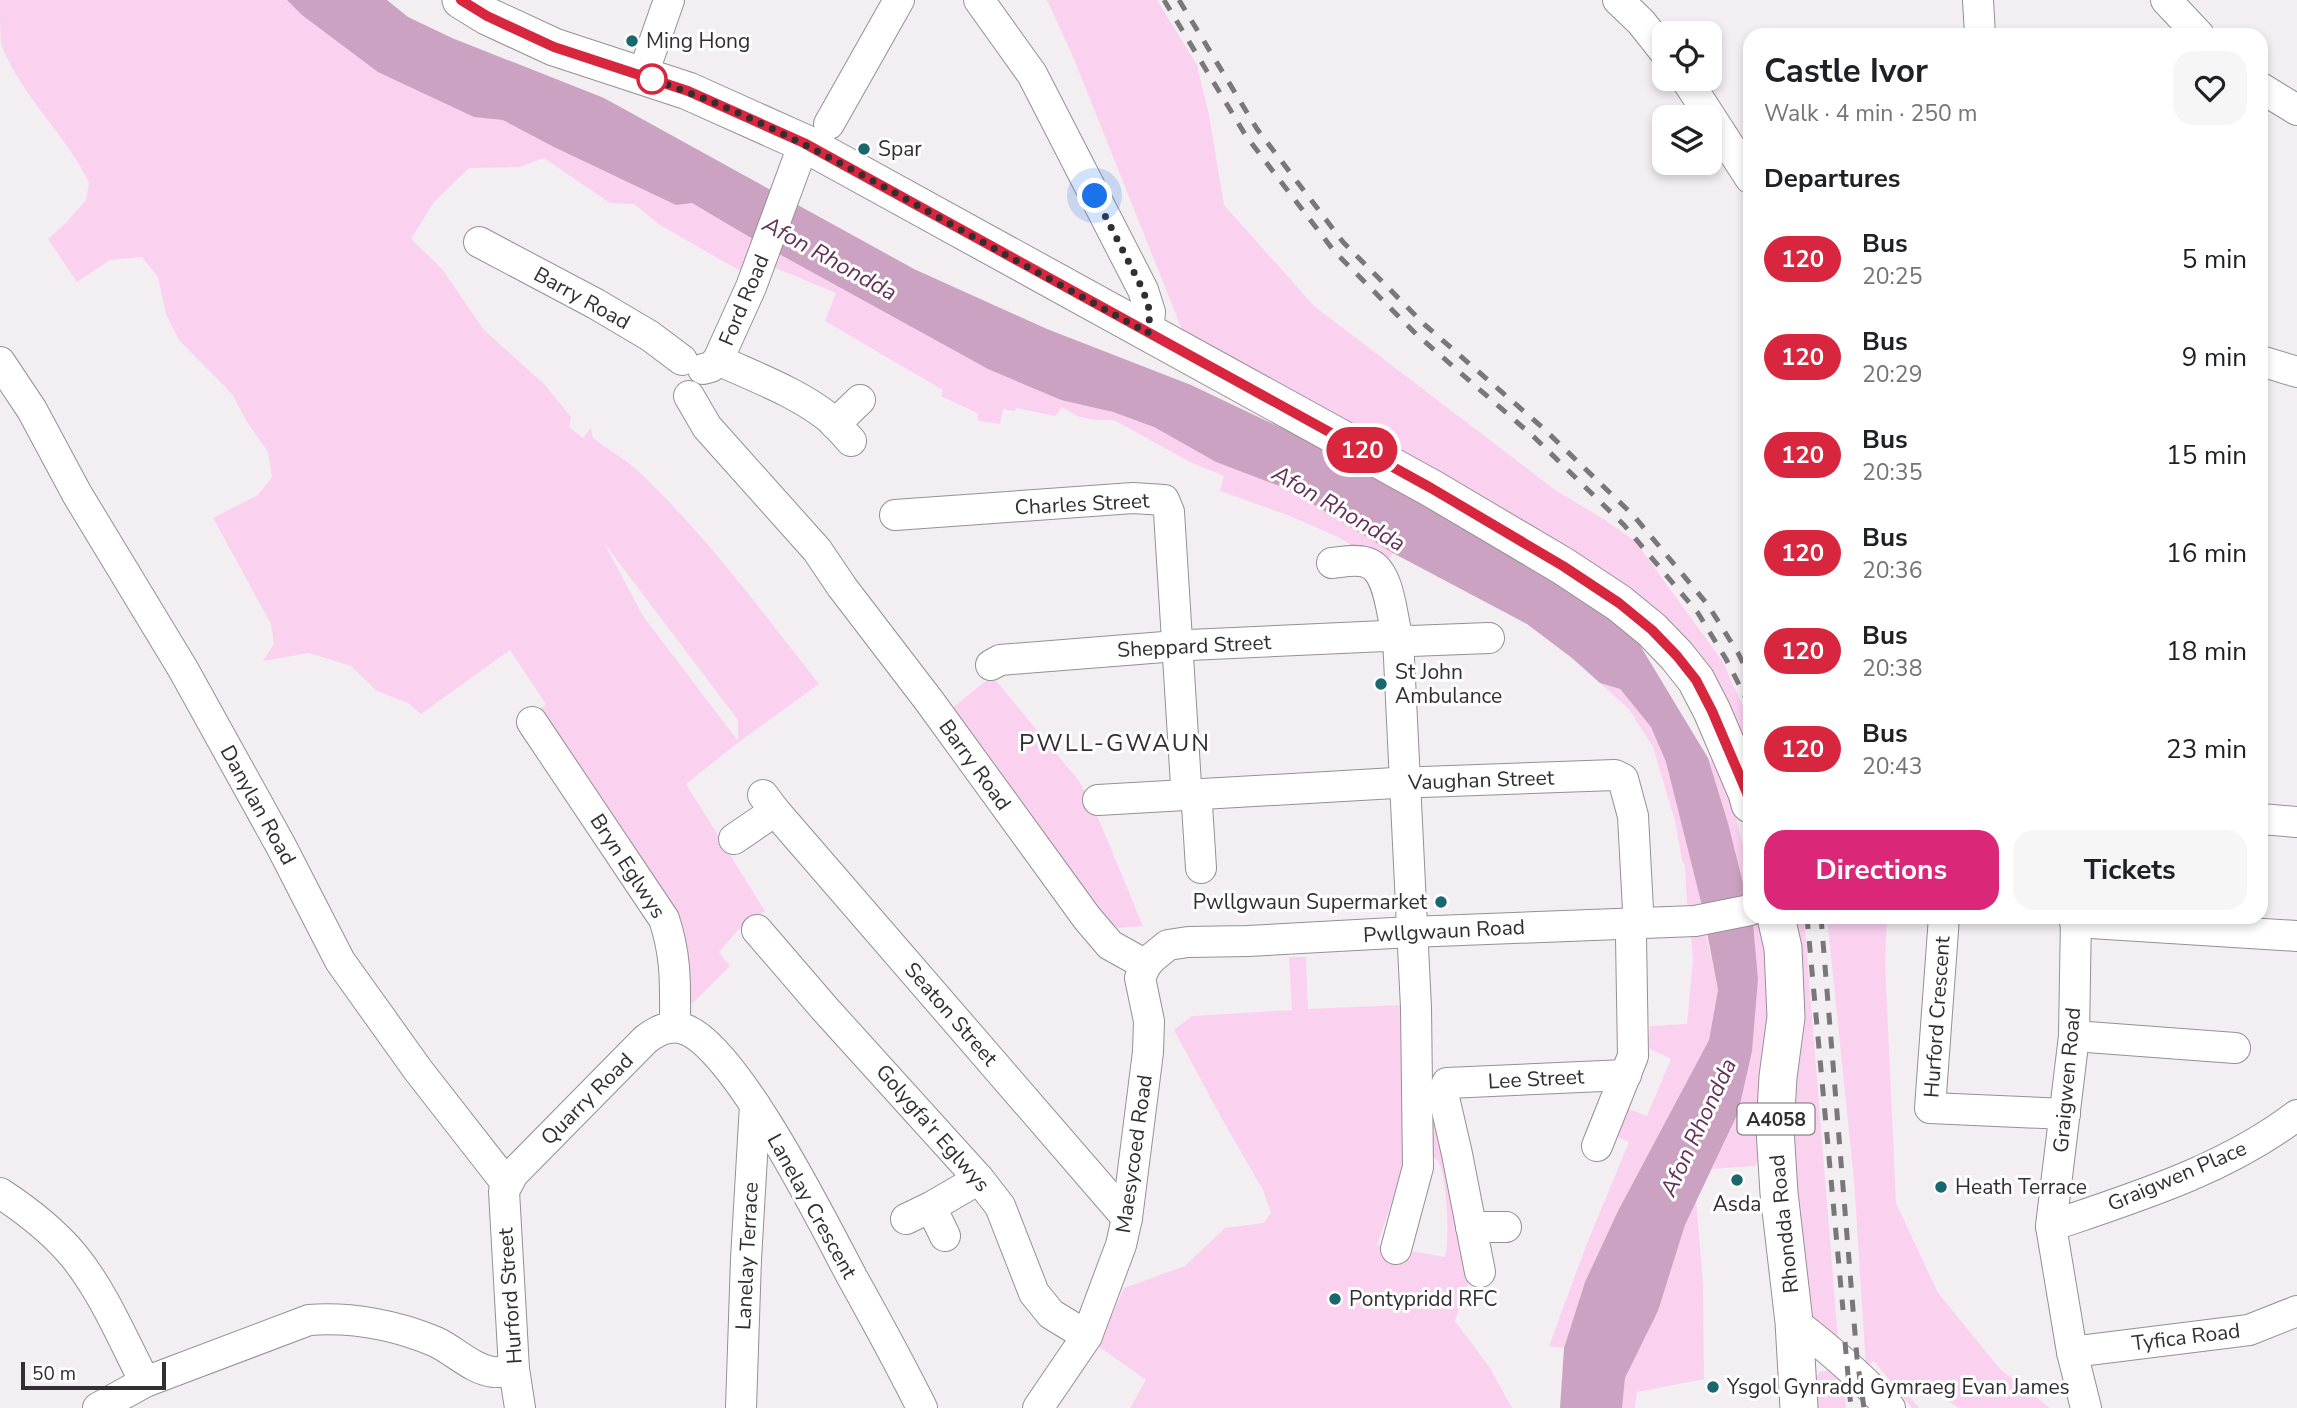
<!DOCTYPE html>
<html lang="en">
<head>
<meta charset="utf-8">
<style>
	body { margin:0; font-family:"Nunito Sans",sans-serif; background:#f6f6f6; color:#202124; height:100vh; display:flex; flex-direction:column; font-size:26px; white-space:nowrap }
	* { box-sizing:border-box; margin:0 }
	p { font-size:23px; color:#757577 }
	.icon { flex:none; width:38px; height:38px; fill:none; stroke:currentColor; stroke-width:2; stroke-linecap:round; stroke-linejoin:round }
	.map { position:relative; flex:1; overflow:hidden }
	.panel { position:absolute; left:1743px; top:28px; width:525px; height:896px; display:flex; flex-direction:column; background:#fff; border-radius:21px; box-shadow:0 4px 10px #0003 }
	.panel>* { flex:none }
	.badge { padding:0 14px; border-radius:23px; font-size:24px; line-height:46px }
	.buttons { position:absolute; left:1652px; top:21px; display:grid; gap:14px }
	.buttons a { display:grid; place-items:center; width:70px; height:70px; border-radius:14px; background:#fff; box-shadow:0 4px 10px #0003; font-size:35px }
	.scale { position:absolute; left:21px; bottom:18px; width:145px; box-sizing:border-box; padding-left:7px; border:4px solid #312f31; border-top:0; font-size:19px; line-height:24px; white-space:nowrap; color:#312f31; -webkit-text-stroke:5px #fff; paint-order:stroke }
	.you { position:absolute; width:35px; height:35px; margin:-18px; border:5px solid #fff; border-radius:50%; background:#1a73e8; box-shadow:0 0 0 10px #1a73e833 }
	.map>.badge { position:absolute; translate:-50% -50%; box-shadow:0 0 0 4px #fff }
	h2 { padding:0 21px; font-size:26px; line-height:63px }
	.round { display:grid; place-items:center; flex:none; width:74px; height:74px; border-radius:21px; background:#f6f6f6 }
	.headline { display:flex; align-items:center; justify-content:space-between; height:119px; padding:0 21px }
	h1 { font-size:33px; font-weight:700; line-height:52px }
	.button { display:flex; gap:14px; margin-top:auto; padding:14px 21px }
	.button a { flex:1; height:80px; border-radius:21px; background:#db2777; color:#fff; font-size:28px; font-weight:700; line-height:80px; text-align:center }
	.button a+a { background:#f6f6f6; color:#202124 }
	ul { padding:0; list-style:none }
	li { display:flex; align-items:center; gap:21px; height:98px; padding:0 21px }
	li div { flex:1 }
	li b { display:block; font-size:26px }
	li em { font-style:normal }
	li .badge { min-width:77px; font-weight:700; text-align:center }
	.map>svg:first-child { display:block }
	.green { fill:#fad2f0; fill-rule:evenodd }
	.water { fill:#cba2c1 }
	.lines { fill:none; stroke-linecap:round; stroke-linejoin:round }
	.minor-casing { stroke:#959094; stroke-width:32 }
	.major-casing { stroke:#959094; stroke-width:39 }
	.minor { stroke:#fff; stroke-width:30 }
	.major { stroke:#fff; stroke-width:37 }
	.rail { stroke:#7a777a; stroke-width:5; stroke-dasharray:12 12; stroke-linecap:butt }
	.line-casing { stroke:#fff; stroke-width:16 }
	.line { stroke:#d7263d; stroke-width:10 }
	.walk { stroke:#312f31; stroke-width:7; stroke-dasharray:0 12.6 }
	.poi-dot { fill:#1a676e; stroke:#fff; stroke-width:2.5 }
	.stop-dot { fill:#fff; stroke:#d7263d; stroke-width:3.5 }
	.labels { text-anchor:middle; stroke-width:6; stroke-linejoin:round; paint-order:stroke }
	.shield { fill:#fff; stroke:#6f6d6f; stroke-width:2 }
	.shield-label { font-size:19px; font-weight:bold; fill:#312f31 }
	.poi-label { font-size:21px; fill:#312f31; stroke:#fff; text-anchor:start }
	.street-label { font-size:21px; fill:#312f31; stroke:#fff }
	.water-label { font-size:23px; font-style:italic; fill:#64315a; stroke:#fff }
	.quarter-label { font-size:24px; letter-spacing:2px; fill:#312f31; stroke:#fff }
</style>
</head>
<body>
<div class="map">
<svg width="2297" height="1408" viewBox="0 0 2297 1408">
	<rect width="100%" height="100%" fill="#f3eef2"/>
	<g class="green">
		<path d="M0,0H287L500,117L676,205L692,203L755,238L742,272L660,225L634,204L610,203L544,158L519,167L469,168L434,202L411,239L442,269L484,330L544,384L571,417L569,427L583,438L591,428L593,438C607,449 624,458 637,470C705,534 761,610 819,684L739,742L686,784L765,911L738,930L719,952L730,966L692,1004L681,960L539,711L546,704L510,650L421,714L408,703L377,691L351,666L309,653L263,661L274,644L271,624L213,518L258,495L272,477L268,452L247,422L232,394L179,340L166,314L158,277L142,257L110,260L77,282L48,239L65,224L86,200L89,183C66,134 20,95 1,44C0,32 0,13 0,0ZM604,543L738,720V741L643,616Z"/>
		<polygon points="1047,0 1157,0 1197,65 1209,115 1224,205 1314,306 1555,490 1605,520 1635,541 1723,662 1750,722 1750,758 1700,667 1185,337 1074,59"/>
		<polygon points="770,249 988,369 1061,400 1113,412 1154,427 1216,462 1290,489 1393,553 1385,565 1336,536 1290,516 1220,491 1224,476 1190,462 1114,420 1094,420 1077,416 1062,407 1055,416 1016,408 1015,411 1003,409 1000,424 979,421 977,413 941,396 943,390 825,321 836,293 776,268 763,270"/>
		<polygon points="992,676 1079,781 1096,813 1143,926 1119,928 1112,926 950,710"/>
		<polygon points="1600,683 1619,689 1651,727 1666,762 1702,906 1693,907 1687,904 1685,866 1682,860 1675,821 1653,747 1629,709"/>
		<polygon points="1708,758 1719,766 1732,803 1750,873 1750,895 1746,896 1728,823"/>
		<polygon points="1790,917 1804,917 1838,1340 1817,1327 1808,1305 1789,1098"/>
		<polygon points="1827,917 1887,917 1885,962 1896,1203 1938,1293 2001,1370 2050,1408 1959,1408 1920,1382 1906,1392 1919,1408 1912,1408 1874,1361 1866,1367 1854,1180"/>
		<polygon points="1753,923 1756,923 1761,926 1771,978 1761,1154 1755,1166 1712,1169 1738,1113 1758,979"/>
		<polygon points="1706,934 1718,990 1709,1040 1618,1211 1585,1282 1564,1348 1549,1346 1586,1246 1629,1142 1613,1135 1624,1107 1647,1116 1671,1059 1648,1048 1650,1026 1687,1024 1693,960 1691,936"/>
		<path d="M1289,957H1306L1308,1009L1402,1005L1404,1167L1377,1245L1445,1257C1450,1240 1447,1176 1438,1161C1435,1158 1432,1156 1429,1153L1433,1096L1470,1277L1455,1321L1490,1368L1512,1408H1130L1146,1380L1098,1346L1124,1288L1185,1266L1225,1228L1264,1223L1271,1213L1263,1190L1222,1119L1174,1030L1192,1016L1292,1010Z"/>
		<polygon points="1696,1200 1703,1284 1704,1379 1637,1392 1635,1408 1622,1408 1625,1378 1658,1311 1685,1225"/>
		<polygon points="1834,1369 1842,1372 1846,1408 1814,1408 1812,1383 1820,1372"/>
	</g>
	<polygon class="water" points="287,0 387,0 408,17 452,38 604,98 914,269 1047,329 1191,385 1326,449 1573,590 1632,632 1708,758 1728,823 1753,923 1758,979 1752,1051 1738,1113 1685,1225 1658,1311 1625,1378 1622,1408 1560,1408 1564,1348 1585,1282 1618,1211 1709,1040 1718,990 1702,906 1666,762 1651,727 1620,689 1600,683 1572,658 1527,624 1393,553 1290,490 1216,462 1154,427 1113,412 1061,400 988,369 770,249 692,203 676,205 554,147 503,120 474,117 378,72 302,15"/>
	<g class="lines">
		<defs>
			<g id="minor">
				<polyline points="979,0 1032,74 1143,290 1150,312 1148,333"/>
				<polyline points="1618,0 1641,22 1664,51"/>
				<polyline points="1978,0 1980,35"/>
				<polyline points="2166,0 2199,35"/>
				<polyline points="649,57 669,0"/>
				<polyline points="1686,79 1750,178"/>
				<polyline points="2261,88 2297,110"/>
				<polyline points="829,124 899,0"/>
				<polyline points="479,242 596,304 650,336 682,360"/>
				<path d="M718,360C755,377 796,392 828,417C836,424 844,433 851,441"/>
				<polyline points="2261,361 2297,372"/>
				<polyline points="0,362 32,410 77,494 183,669 281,846 340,961 418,1070 507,1184"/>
				<polyline points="703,369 711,367 718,360 751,287 804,143"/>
				<polyline points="689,396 707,427 817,550 842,587 930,702 1087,918 1110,945 1146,965"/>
				<polyline points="835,424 860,400"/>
				<polyline points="895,515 1133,498 1164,500 1169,512 1186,785 1197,805 1201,868"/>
				<path d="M1332,563C1342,562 1355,559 1365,562C1391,568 1391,618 1398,638L1416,1008L1418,1167L1396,1249"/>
				<polyline points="991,665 1000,660 1189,645 1385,636 1411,641 1489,638"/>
				<path d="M532,722L664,919C677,958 675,986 675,1027"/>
				<polyline points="763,795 775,811 1127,1218"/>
				<polyline points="1098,800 1395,783 1615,775 1623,779 1633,816 1638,910 1631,937 1633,1056 1597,1146"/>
				<polyline points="2261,819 2297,822"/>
				<polyline points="734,839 775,811"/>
				<polyline points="1944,917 1930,1108 2065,1114"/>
				<polyline points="2076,917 2074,1036 2051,1226 2072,1352 2086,1408"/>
				<polyline points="2075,922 2297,936"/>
				<polyline points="757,930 825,1009 979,1179 1000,1206 1034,1293 1051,1314 1087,1336"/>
				<polyline points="2074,1036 2235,1048"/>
				<path d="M0,1193C26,1210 54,1232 74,1256C104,1293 123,1340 145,1382"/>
				<polyline points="931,1207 945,1236"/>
				<polyline points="906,1219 931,1207 979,1179"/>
				<path d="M2051,1226C2136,1197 2225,1170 2297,1115"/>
				<polyline points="1471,1227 1506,1227"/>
				<polyline points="1480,1272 1457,1154 1443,1093 1447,1083 1626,1075"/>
				<path d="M1794,1322C1829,1349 1861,1376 1890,1408"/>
				<polyline points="2072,1352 2249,1330 2297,1311"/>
				<path d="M98,1408L145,1382L309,1320C351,1317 396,1325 436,1342C455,1351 472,1369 493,1372C499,1373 508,1370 514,1369"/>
				<path d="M520,1408L514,1369L504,1191L513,1174L645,1040C656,1031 669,1024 684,1029C735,1045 825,1226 852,1277C876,1320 900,1364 922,1408"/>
				<polyline points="741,1408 746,1259 755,1105"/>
				<polyline points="1038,1408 1087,1336 1121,1245 1127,1218 1148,1052 1149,1021 1140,978 1146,965 1152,958 1168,945 1188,942 1248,941 1411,932 1695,921 1750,910"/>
			</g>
			<g id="major">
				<polyline points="461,0 487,16 554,47 688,91 804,143 1431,488 1563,566 1619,603 1652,630 1677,656 1696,680 1712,711 1747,793 1750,804"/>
				<polyline points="1776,917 1783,948 1786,1017 1778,1077 1775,1129 1779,1193 1794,1322 1799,1408"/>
			</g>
		</defs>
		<use href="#minor" class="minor-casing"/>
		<use href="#major" class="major-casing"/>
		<use href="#minor" class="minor"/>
		<use href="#major" class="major"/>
		<g class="rail">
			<polyline points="1164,0 1246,136 1334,251 1416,334 1534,437 1624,525 1698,613 1726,659 1750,706"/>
			<polyline points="1179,0 1257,129 1343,242 1425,325 1543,428 1634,516 1708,605 1738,653 1750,677"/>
			<polyline points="1807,917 1843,1310"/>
			<polyline points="1821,917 1857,1358 1864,1408"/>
			<polyline points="1845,1342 1851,1408"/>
		</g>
	</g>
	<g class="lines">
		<defs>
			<polyline id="line" points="461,0 487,16 554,47 688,91 804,143 1431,488 1563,566 1619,603 1652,630 1677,656 1696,680 1712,711 1747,793 1750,804"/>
		</defs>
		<use href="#line" class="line-casing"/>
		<use href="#line" class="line"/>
		<path class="walk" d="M652,79L642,76C744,109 836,160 929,212C1002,253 1075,293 1148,333L1150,312L1143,290L1095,196"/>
	</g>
	<g class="poi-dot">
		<circle cx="632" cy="41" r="7"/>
		<circle cx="864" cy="149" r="7"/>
		<circle cx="1381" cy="684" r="7"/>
		<circle cx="1441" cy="902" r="7"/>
		<circle cx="1737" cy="1180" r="7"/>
		<circle cx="1941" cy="1187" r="7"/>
		<circle cx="1335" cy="1299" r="7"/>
		<circle cx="1713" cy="1387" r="7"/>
	</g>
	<circle class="stop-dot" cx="652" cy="79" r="14"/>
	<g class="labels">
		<rect class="shield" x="1737.5" y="1103.5" width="77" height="31" rx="5"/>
		<g class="shield-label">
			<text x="1776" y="1126">A4058</text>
		</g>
		<g class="poi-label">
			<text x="646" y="48">Ming Hong</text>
			<text x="878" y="156">Spar</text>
			<text x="1395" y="679">St John<tspan x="1395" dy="24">Ambulance</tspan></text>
			<text x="1427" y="909" text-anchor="end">Pwllgwaun Supermarket</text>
			<text x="1955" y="1194">Heath Terrace</text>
			<text x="1737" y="1211" text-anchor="middle">Asda</text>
			<text x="1349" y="1306">Pontypridd RFC</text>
			<text x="1727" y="1394">Ysgol Gynradd Gymraeg Evan James</text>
		</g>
		<g class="street-label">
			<text transform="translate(582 298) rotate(29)" y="7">Barry Road</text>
			<text transform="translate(744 300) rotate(-67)" y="7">Ford Road</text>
			<text transform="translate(1082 504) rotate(-3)" y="7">Charles Street</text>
			<text transform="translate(1194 646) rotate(-3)" y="7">Sheppard Street</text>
			<text transform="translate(975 765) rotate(54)" y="7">Barry Road</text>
			<text transform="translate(1481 780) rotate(-2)" y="7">Vaughan Street</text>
			<text transform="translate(258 805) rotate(61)" y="7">Danylan Road</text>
			<text transform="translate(628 866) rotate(57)" y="7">Bryn Eglwys</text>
			<text transform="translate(1444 931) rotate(-3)" y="7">Pwllgwaun Road</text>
			<text transform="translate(951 1014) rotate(49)" y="7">Seaton Street</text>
			<text transform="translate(1937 1017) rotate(-86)" y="7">Hurford Crescent</text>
			<text transform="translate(1536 1079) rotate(-3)" y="7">Lee Street</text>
			<text transform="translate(2067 1080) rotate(-85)" y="7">Graigwen Road</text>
			<text transform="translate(587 1099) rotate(-45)" y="7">Quarry Road</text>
			<text transform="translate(933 1128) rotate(49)" y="7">Golygfa'r Eglwys</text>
			<text transform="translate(1134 1154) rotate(-82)" y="7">Maesycoed Road</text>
			<text transform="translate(2177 1176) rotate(-23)" y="7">Graigwen Place</text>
			<text transform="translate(812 1206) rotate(61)" y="7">Lanelay Crescent</text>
			<text transform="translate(1784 1224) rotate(-96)" y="7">Rhondda Road</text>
			<text transform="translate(747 1256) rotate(-87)" y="7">Lanelay Terrace</text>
			<text transform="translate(510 1296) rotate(-94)" y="7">Hurford Street</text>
			<text transform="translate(2186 1337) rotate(-7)" y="7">Tyfica Road</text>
		</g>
		<g class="water-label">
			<text transform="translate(830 258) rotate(29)" y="8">Afon Rhondda</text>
			<text transform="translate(1339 508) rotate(30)" y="8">Afon Rhondda</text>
			<text transform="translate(1698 1127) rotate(-65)" y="8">Afon Rhondda</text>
		</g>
		<g class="quarter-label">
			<text x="1115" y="751">PWLL-GWAUN</text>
		</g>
	</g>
</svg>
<div class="buttons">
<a><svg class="icon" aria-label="locate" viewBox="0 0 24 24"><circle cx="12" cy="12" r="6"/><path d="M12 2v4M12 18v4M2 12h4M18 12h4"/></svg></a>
<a><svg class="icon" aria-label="layers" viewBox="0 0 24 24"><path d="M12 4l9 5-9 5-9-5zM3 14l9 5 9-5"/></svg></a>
</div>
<div class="scale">50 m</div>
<div class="you" style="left:1095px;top:196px"></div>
<b class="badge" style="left:1362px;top:450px;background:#d7263d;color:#fff">120</b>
<section class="panel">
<div class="headline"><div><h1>Castle Ivor</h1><p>Walk · 4 min · 250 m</p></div><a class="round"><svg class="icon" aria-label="heart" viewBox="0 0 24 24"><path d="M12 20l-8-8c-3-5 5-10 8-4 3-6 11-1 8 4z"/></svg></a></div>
<h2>Departures</h2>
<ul>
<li><span class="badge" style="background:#d7263d;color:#fff">120</span><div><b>Bus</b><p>20:25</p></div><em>5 min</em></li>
<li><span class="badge" style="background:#d7263d;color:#fff">120</span><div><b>Bus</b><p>20:29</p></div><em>9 min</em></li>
<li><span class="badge" style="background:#d7263d;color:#fff">120</span><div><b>Bus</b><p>20:35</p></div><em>15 min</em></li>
<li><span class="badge" style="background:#d7263d;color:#fff">120</span><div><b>Bus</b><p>20:36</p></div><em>16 min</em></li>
<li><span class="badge" style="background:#d7263d;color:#fff">120</span><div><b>Bus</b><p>20:38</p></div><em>18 min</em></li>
<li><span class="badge" style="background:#d7263d;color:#fff">120</span><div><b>Bus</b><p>20:43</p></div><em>23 min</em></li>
</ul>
<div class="button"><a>Directions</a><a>Tickets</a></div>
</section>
</div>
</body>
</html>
